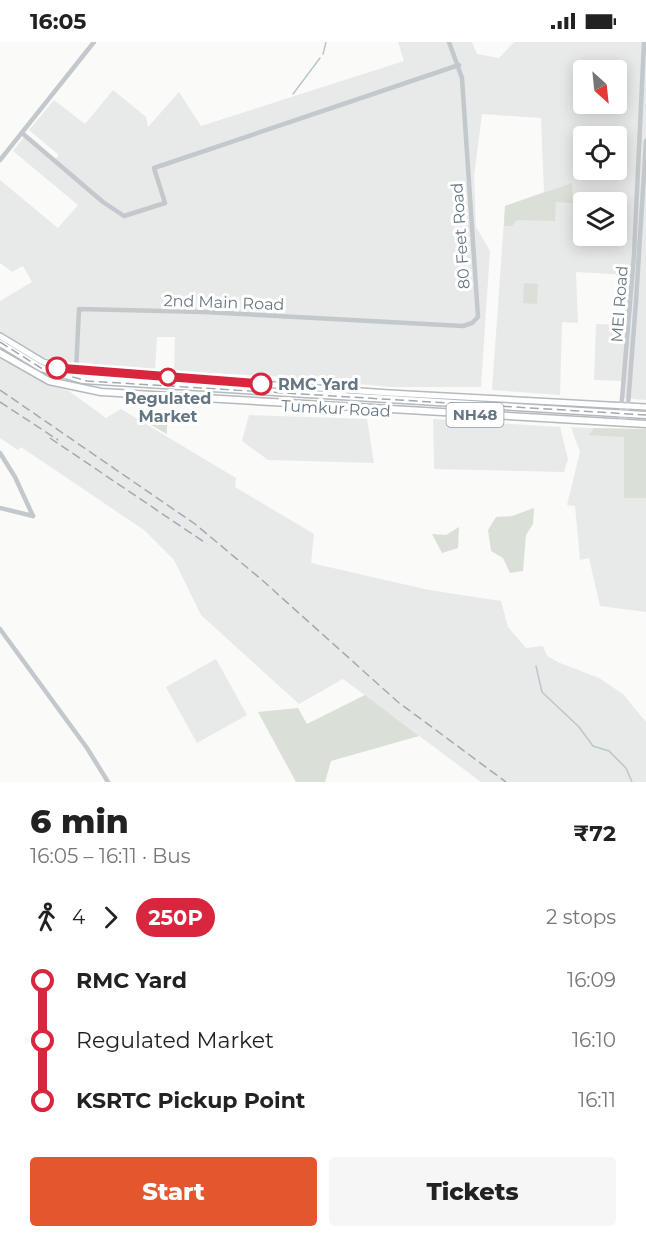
<!DOCTYPE html>
<html lang="en">
<head>
<meta charset="utf-8">
<style>
	body { margin:0; font-family:Montserrat,sans-serif; background:#f6f6f6; color:#222; height:100vh; display:flex; flex-direction:column; font-size:22px; white-space:nowrap }
	* { box-sizing:border-box; margin:0 }
	p { font-size:20px; color:#767676 }
	.icon { flex:none; width:33px; height:33px; fill:none; stroke:currentColor; stroke-width:2; stroke-linecap:round; stroke-linejoin:round }
	.map { position:relative; height:740px; overflow:hidden }
	.drawer { display:flex; flex-direction:column; background:#fff; flex:1 }
	.drawer>* { flex:none }
	.badge { padding:0 12px; border-radius:20px; font-size:21px; line-height:39px }
	.needle { width:39px; rotate:153deg }
	.fabs { position:absolute; left:573px; top:18px; display:grid; gap:12px }
	.fabs a { display:grid; place-items:center; width:54px; height:54px; border-radius:6px; background:#fff; box-shadow:0 3px 15px #0003; font-size:30px }
	.map>.badge { position:absolute; translate:-50% -50%; box-shadow:0 0 0 3px #fff }
	.legs { display:flex; align-items:center; gap:9px; height:66px; padding:0 30px; font-size:20px }
	.legs p { margin-inline-start:auto }
	.head { display:flex; align-items:center; justify-content:space-between; height:102px; padding:0 30px }
	h1 { font-size:33px; font-weight:800; line-height:45px }
	.button { display:flex; gap:12px; margin-top:auto; padding:12px 30px }
	.button a { flex:1; height:69px; border-radius:6px; background:#e4572e; color:#fff; font-size:24px; font-weight:800; line-height:69px; text-align:center }
	.button a+a { background:#f6f6f6; color:#222 }
	ul { padding:0 30px; list-style:none }
	li { display:flex; align-items:center; gap:21px; height:60px; font-size:22px }
	li i { display:grid; place-items:center; width:9px; height:100%; margin:0 8px; background:currentColor }
	li i::after { content:''; width:15px; height:15px; margin:-8px; border:4px solid; border-radius:50%; background:#fff }
	li p { margin-inline-start:auto }
	li:first-child i { background:linear-gradient(#0000 50%,currentColor 0) }
	li:last-child i { background:linear-gradient(currentColor 50%,#0000 0) }
	.status { display:flex; justify-content:space-between; align-items:center; height:42px; padding:0 30px; background:#fff; direction:ltr }
	.status svg { height:16px; fill:currentColor }
	.map>svg:first-child { display:block }
	.built { fill:#e8e9e9; fill-rule:evenodd }
	.green { fill:#dadfd7 }
	.lines { fill:none; stroke-linecap:round; stroke-linejoin:round }
	.stream { stroke:#bbc7cb; stroke-width:1.5 }
	.major-casing { stroke:#b5babe; stroke-width:8 }
	.highway-casing { stroke:#b4b9bd; stroke-width:9 }
	.minor { stroke:#c3c8cc; stroke-width:4.5 }
	.major { stroke:#fff; stroke-width:5 }
	.highway { stroke:#fff; stroke-width:6 }
	.rail { stroke:#a2aab0; stroke-width:1.5; stroke-dasharray:9 4.5; stroke-linecap:butt }
	.line-1-casing { stroke:#fff; stroke-width:14 }
	.line-1 { stroke:#d7263d; stroke-width:9 }
	.stop-1-dot { fill:#fff; stroke:#d7263d; stroke-width:3 }
	.labels { text-anchor:middle; stroke-width:6; stroke-linejoin:round; paint-order:stroke }
	.shield { fill:#fff; stroke:#939fa8; stroke-width:1.5 }
	.shield-label { font-size:15px; font-weight:bold; fill:#657683 }
	.street-label { font-size:16px; fill:#657683; stroke:#fff }
	.stop-label { font-size:16px; font-weight:bold; fill:#657683; stroke:#fff; text-anchor:start }
</style>
</head>
<body>
<div class="status"><b>16:05</b><svg viewBox="0 0 49 12"><path d="M0 12V9h3v3zM5 12V6h3v6zM10 12V3h3v9zM15 12V0h3v12zM26 1h20v11H26zM47 4h2v5h-2z"/></svg></div>
<div class="map">
<svg width="646" height="740" viewBox="0 0 646 740">
	<rect width="100%" height="100%" fill="#fafaf8"/>
	<g class="built">
		<path d="M398,0H472L477,12L499,16L514,0H646V358L621,356V339L594,338L596,282L624,283L628,233L576,230L578,281L562,280L560,353L492,348L505,164L544,150L541,76L482,72L474,134L476,185L490,209L481,345H390L286,335L174,329L175,295H157L155,328L72,323L41,315L0,289V259L32,240L23,224L12,230L0,221V138L58,186L78,163L13,109L24,95L54,119L59,113L29,88L54,58L85,82L113,48L146,75L148,85L179,50L201,84L404,19ZM584,28H616V62H584ZM584,94H616V128H584ZM584,160H616V194H584Z"/>
		<polygon points="0,314 45,342 69,349 106,376 121,367 236,436 235,445 314,492 311,521 429,548 501,559 508,585 526,606 543,604 547,614 560,621 599,636 623,652 646,680 646,740 481,740 343,637 299,662 201,573 174,518 144,488 21,405 18,408 0,396"/>
		<polygon points="249,373 367,377 374,421 268,418 242,399"/>
		<polygon points="433,377 560,385 568,417 564,430 434,427"/>
		<polygon points="571,385 625,388 624,456 646,456 646,570 600,564 589,516 580,518 575,464 567,463 580,410"/>
		<polygon points="216,617 247,673 197,701 166,645"/>
	</g>
	<g class="green">
		<polygon points="572,141 573,161 556,160 555,179 517,178 512,184 504,184 505,164"/>
		<polygon points="524,241 538,242 537,262 523,261"/>
		<polygon points="145,371 167,373 167,392 142,378"/>
		<polygon points="594,386 646,387 646,456 624,456 624,395 589,393"/>
		<polygon points="534,466 533,482 526,493 523,529 510,531 503,516 491,509 488,488 496,475 512,474"/>
		<polygon points="459,485 458,506 442,511 432,492 446,493"/>
		<polygon points="365,653 419,694 331,719 325,740 296,740 258,670 298,666 307,682"/>
	</g>
	<g class="lines">
		<g class="stream">
			<polyline points="323,12 326,0"/>
			<polyline points="293,52 320,16"/>
			<polyline points="536,624 542,650 579,685 593,704 609,709 626,726 632,740"/>
		</g>
		<defs>
			<polyline id="major" points="0,294 43,320 76,329 389,351 646,365"/>
			<g id="highway">
				<polyline points="0,301 41,326 83,338 646,373"/>
				<polyline points="0,311 49,339 101,350 646,382"/>
			</g>
		</defs>
		<use href="#major" class="major-casing"/>
		<use href="#highway" class="highway-casing"/>
		<g class="minor">
			<polyline points="22,91 103,160 124,174 165,161 154,126 459,23"/>
			<polyline points="0,118 94,0"/>
			<polyline points="76,329 79,267 204,270 463,284 472,281 478,275 462,36 449,0"/>
			<polyline points="620,381 634,213 644,0"/>
			<polyline points="623,381 628,363 636,259 646,99"/>
			<polyline points="0,411 15,435 33,474"/>
			<polyline points="0,466 33,474"/>
			<polyline points="0,587 87,706 108,740"/>
		</g>
		<use href="#major" class="major"/>
		<use href="#highway" class="highway"/>
		<g class="rail">
			<polyline points="0,300 41,326 87,339 646,373"/>
			<polyline points="0,348 195,482 262,538 398,660 506,740"/>
			<polyline points="0,360 58,398"/>
			<polyline points="50,396 207,502"/>
		</g>
	</g>
	<g class="lines">
		<defs>
			<polyline id="line-1" points="57,326 261,342"/>
		</defs>
		<use href="#line-1" class="line-1-casing"/>
		<use href="#line-1" class="line-1"/>
	</g>
	<g class="stop-1-dot">
		<circle cx="57" cy="326" r="10"/>
		<circle cx="168" cy="335" r="8"/>
		<circle cx="261" cy="342" r="10"/>
	</g>
	<g class="labels">
		<rect class="shield" x="446.5" y="361" width="57" height="24" rx="4.5"/>
		<g class="shield-label">
			<text x="475" y="378">NH48</text>
		</g>
		<g class="street-label">
			<text transform="translate(460 194) rotate(-94)" y="6">80 Feet Road</text>
			<text transform="translate(224 260) rotate(2)" y="6">2nd Main Road</text>
			<text transform="translate(619 262) rotate(-86)" y="6">MEI Road</text>
			<text transform="translate(336 366) rotate(3)" y="6">Tumkur Road</text>
		</g>
		<g class="stop-label">
			<text x="278" y="348">RMC Yard</text>
			<text x="168" y="362" text-anchor="middle">Regulated<tspan x="168" dy="18">Market</tspan></text>
		</g>
	</g>
</svg>
<div class="fabs">
<a><svg class="needle" viewBox="-14 -14 28 28"><path d="M0-13l5 13h-10z" fill="#e53935"/><path d="M0 13l5-13h-10z" fill="#767676"/></svg></a>
<a><svg class="icon" aria-label="locate" viewBox="0 0 24 24"><circle cx="12" cy="12" r="6"/><path d="M12 2v4M12 18v4M2 12h4M18 12h4"/></svg></a>
<a><svg class="icon" aria-label="layers" viewBox="0 0 24 24"><path d="M12 4l9 5-9 5-9-5zM3 14l9 5 9-5"/></svg></a>
</div>
</div>
<section class="drawer">
<div class="head"><div><h1>6 min</h1><p>16:05 – 16:11 · Bus</p></div><b>₹72</b></div>
<div class="legs"><svg class="icon" aria-label="walk" viewBox="0 0 24 24"><circle cx="13" cy="4" r="2"/><path d="M13 8l-2 6 4 7M11 14l-3 7M7 12l3-4h3l4 4"/></svg>4<svg class="icon" aria-label="forward" viewBox="0 0 24 24"><path d="M9 5l7 7-7 7"/></svg><b class="badge" style="background:#d7263d;color:#fff">250P</b><p>2 stops</p></div>
<ul>
<li><i style="color:#d7263d"></i><b>RMC Yard</b><p>16:09</p></li>
<li><i style="color:#d7263d"></i><span>Regulated Market</span><p>16:10</p></li>
<li><i style="color:#d7263d"></i><b>KSRTC Pickup Point</b><p>16:11</p></li>
</ul>
<div class="button"><a>Start</a><a>Tickets</a></div>
</section>
</body>
</html>
